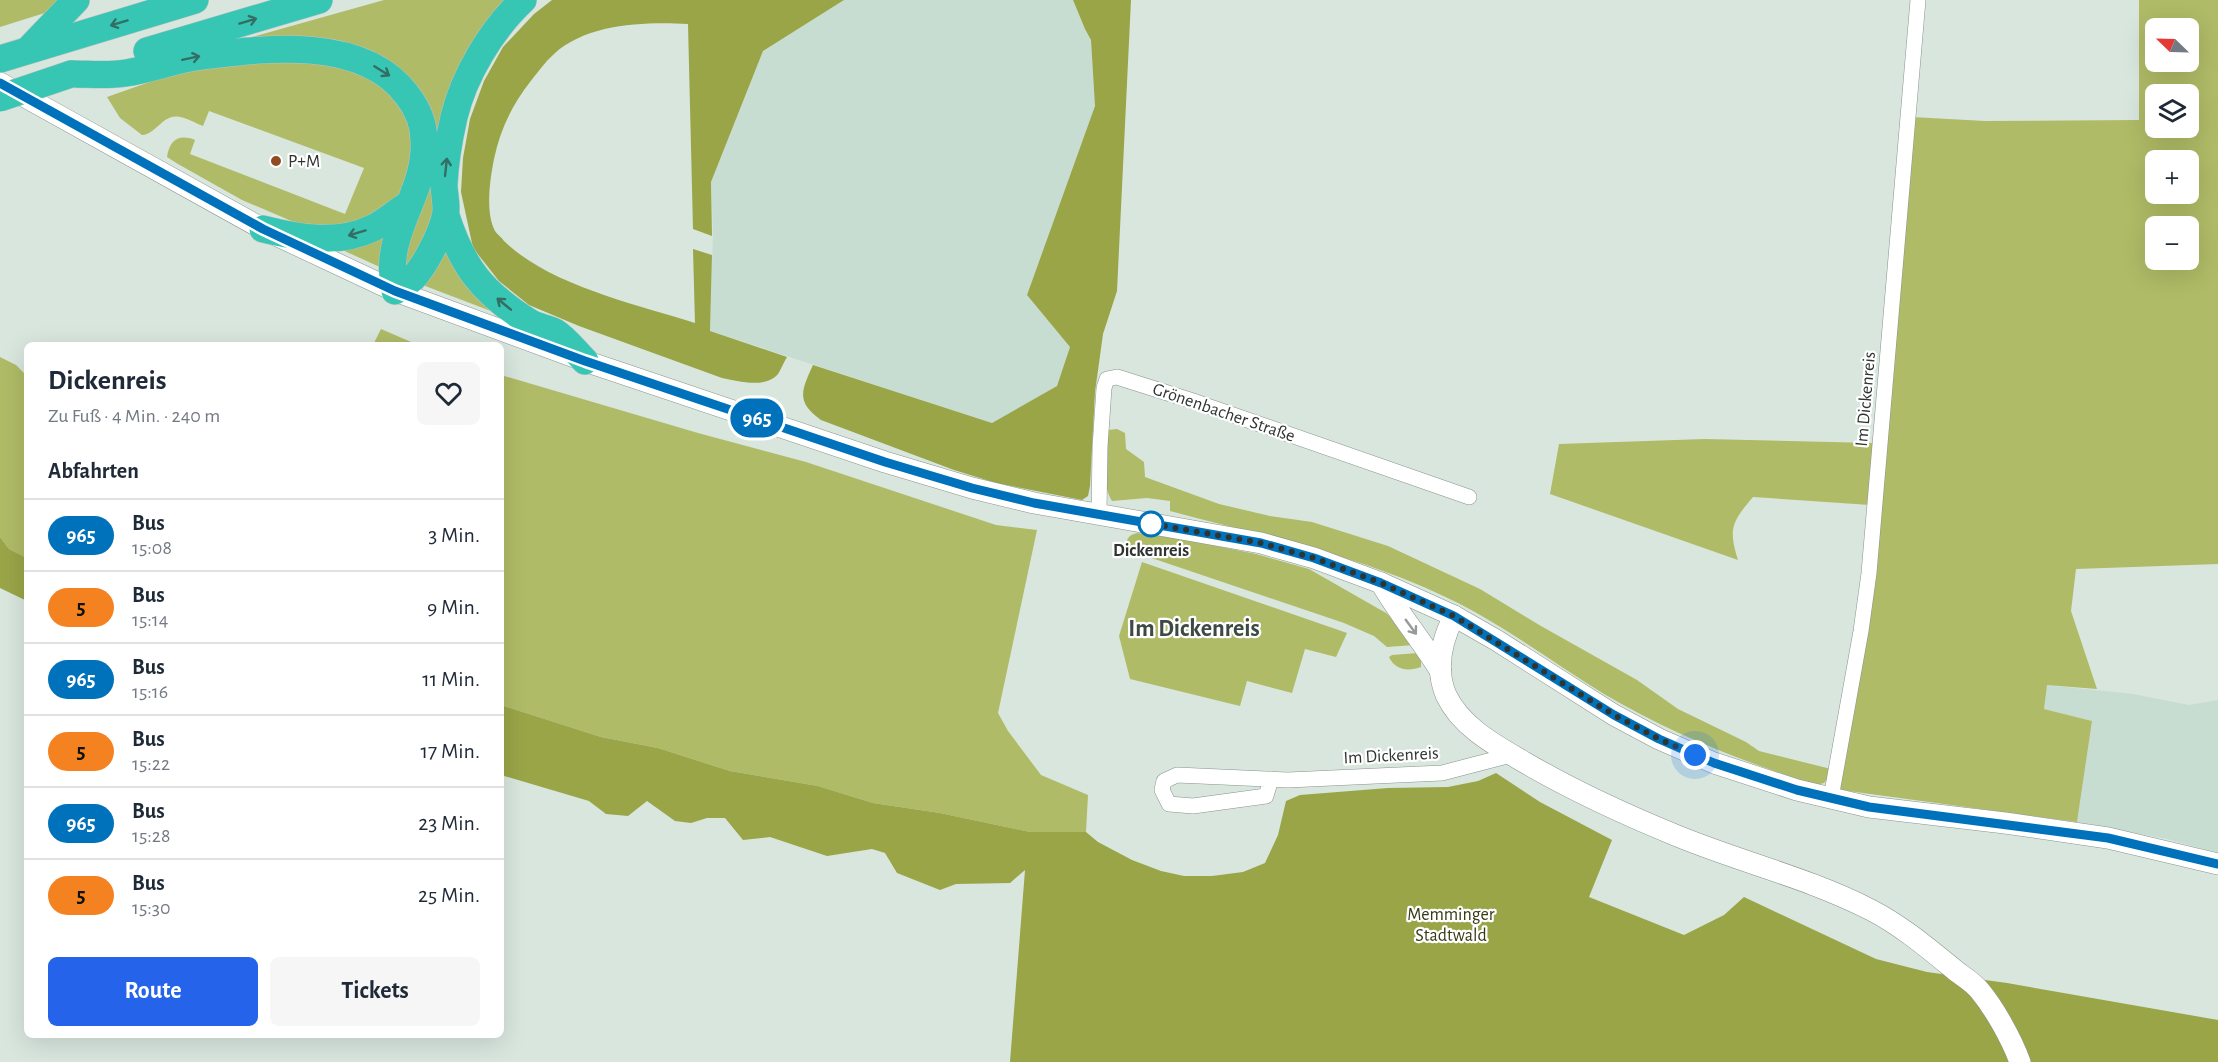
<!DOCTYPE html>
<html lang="de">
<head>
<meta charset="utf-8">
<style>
	body { margin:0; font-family:"Alegreya Sans",sans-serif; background:#f6f6f7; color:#1f2937; height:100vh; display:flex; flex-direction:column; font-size:22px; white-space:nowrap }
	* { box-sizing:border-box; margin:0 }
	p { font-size:20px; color:#747a83 }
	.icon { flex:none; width:33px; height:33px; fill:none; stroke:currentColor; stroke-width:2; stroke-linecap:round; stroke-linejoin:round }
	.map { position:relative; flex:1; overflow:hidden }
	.side { position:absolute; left:24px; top:342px; width:480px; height:696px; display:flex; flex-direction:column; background:#fff; border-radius:9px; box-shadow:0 6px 24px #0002 }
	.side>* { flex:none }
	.badge { padding:0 12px; border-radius:20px; font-size:21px; line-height:39px }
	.needle { width:39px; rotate:293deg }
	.fabs { position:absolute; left:2145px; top:18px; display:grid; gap:12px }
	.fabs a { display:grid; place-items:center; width:54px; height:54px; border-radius:9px; background:#fff; box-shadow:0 6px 24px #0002; font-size:30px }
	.you { position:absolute; width:30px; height:30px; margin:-15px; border:4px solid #fff; border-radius:50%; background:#1a73e8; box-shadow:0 0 0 9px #1a73e833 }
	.map>.badge { position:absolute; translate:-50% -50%; box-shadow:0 0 0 3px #fff }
	h2 { padding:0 24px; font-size:22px; line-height:54px }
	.round { display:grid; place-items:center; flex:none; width:63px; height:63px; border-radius:9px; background:#f6f6f7 }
	.head { display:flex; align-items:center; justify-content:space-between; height:102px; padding:0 24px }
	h1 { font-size:28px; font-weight:600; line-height:45px }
	.cta { display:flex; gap:12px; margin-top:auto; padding:12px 24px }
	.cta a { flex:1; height:69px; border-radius:9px; background:#2563eb; color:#fff; font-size:24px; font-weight:600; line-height:69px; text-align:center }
	.cta a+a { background:#f6f6f7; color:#1f2937 }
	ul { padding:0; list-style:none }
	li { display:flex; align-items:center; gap:18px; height:72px; padding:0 24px; border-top:2px solid #e0e1e3 }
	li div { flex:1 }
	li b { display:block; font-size:22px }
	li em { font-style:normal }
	li .badge { min-width:66px; font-weight:700; text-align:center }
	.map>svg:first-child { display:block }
	.built { fill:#c8ddd1 }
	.green { fill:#afbb66; fill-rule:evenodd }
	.forest { fill:#99a547 }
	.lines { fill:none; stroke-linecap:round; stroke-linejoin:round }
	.street-casing { stroke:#88948d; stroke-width:16 }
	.secondary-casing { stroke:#88948d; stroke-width:22 }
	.highway-casing { stroke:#c1c2c1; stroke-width:28 }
	.street { stroke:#fff; stroke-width:15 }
	.secondary { stroke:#fff; stroke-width:21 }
	.highway { stroke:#38c6b4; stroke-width:27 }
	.highway-bridge-casing { stroke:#c1c2c1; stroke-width:28; stroke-linecap:butt }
	.highway-bridge { stroke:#38c6b4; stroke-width:27 }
	.oneway { stroke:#336e65 }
	.oneway2 { stroke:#979a98 }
	.line-casing { stroke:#fff; stroke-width:14 }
	.line { stroke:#0072bc; stroke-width:9 }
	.walk { stroke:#2f3431; stroke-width:6; stroke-dasharray:0 10.8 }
	.poi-dot { fill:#914c22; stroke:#fff; stroke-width:2 }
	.stop-dot { fill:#fff; stroke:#0072bc; stroke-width:3 }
	.labels { text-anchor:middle; stroke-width:4.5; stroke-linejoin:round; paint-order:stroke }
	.poi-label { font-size:18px; fill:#2f3431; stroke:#fff; text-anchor:start }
	.street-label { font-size:18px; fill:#2f3431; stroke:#fff }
	.stop-label { font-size:18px; font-weight:bold; fill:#2f3431; stroke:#fff }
	.park-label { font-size:18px; fill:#363b13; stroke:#fff }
	.district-label { font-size:24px; font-weight:bold; fill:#3d4942; stroke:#fff }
</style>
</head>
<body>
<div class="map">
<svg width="2218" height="1062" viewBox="0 0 2218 1062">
	<rect width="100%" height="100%" fill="#d8e6de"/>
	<g class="built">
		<polygon points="844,0 1073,0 1085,29 1091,40 1095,106 1027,295 1070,347 1057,386 992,423 710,331 713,232 711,182 763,51"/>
		<polygon points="2046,685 2133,694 2189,705 2218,700 2218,853 2167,839 2077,822 2092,721 2044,709"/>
	</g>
	<g class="green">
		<polygon points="0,0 64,0 51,11 0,27"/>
		<polygon points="384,0 508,0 433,211 429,232 409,268 400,265 432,174 406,76 387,60 363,49 252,37"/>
		<path d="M2139,0H2218V564L2076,569L2071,611L2097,689L2047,685L2044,709L2092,721L2077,822L1841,790L1840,774L1912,117L1985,121L2139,120ZM2156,28H2188V62H2156ZM2156,94H2188V128H2156ZM2156,160H2188V194H2156ZM2156,226H2188V260H2156Z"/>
		<path d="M337,62L391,90L414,134L406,184L394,201L370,220L324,228L296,223L242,200L178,164L167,157C170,139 179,134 195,140L190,154L345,214L364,168L209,111L203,126C195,123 187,118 180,117C163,113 157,134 142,135L120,118L107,97L175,73L241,63Z"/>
		<polygon points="391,228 382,268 338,248"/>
		<polygon points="445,243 496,313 420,284"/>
		<polygon points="381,329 418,345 373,345"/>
		<polygon points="0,357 16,365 27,376 27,558 9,549 0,537"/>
		<polygon points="501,375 698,433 806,462 996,525 1037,530 998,713 1008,731 1041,775 1088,795 1086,832 1030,832 940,813 873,803 818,786 730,771 658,748 601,737 501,705"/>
		<path d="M1117,429L1125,433L1126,449L1144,462L1145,477L1219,504L1270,516L1312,522L1388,546L1480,589L1541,626L1637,680L1678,709L1746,742L1759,751L1831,769L1829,777L1824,783L1816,785C1739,760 1674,735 1604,694C1555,664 1509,629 1458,603C1367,557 1268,537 1170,511V501L1147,498L1112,501C1100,482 1107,452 1108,430Z"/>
		<path d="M1705,439L1873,443L1870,505L1753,497C1732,522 1728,528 1738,560L1550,494L1559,444Z"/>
		<path d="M1137,533L1182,539L1256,554L1309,569L1386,613L1397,623L1414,645L1387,647L1374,636L1344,623L1125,549C1126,540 1128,535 1137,533Z"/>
		<polygon points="1142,562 1347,633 1336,657 1305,649 1292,693 1247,681 1240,706 1130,679 1119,636"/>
		<path d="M1418,653L1421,661V667C1408,672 1395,670 1389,657L1392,655Z"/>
	</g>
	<g class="forest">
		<path d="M552,0H844L763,51L711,182L712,236L693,229L688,24C645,22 588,23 554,54C545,62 538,72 530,82C512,105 500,130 494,159C490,179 485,212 495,231C497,234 502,238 504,241C549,285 635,304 695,323L693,249L712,255L710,331L787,357C784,362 781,369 778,374C765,389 738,381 722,378L579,326L529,305L499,281L473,248L461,192L463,158L470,119L484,81L503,47L534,14Z"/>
		<path d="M1073,0H1131L1117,291L1103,334L1095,392L1090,486L1088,496L1082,500L996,483L954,470L821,420C796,402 801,391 813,365L992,423L1057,386L1070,347L1027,295L1095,106L1091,40L1085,29Z"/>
		<polygon points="0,537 9,549 27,558 27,601 0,588"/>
		<polygon points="501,705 601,737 658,748 730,771 818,786 873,803 940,813 1030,832 1086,832 1098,842 1132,860 1161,871 1184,876 1212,876 1243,872 1265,863 1278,835 1286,801 1300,795 1388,788 1448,787 1478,781 1496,773 1540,802 1612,840 1589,897 1684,935 1724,915 1744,897 1876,959 1927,972 2007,983 2218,1020 2218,1062 1010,1062 1025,870 1010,883 956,884 940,890 897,873 885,853 872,849 827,856 770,837 743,840 725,818 707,818 691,823 675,821 647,801 628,816 606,814 589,801 501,775"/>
	</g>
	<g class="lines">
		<defs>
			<g id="street">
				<polyline points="1099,515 1100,447 1104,388 1107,379 1117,377 1196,402 1469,497"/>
				<polyline points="1271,779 1266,796 1193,806 1169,804 1162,790 1164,781 1177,775 1288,780 1442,773 1511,755"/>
				<polyline points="1831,798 1861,631 1869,573 1918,0"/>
			</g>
			<g id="secondary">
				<polyline points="0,83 263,229 395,291 585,361 885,462 972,488 1034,503 1261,543 1314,558 1381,583 1454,616 1496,640 1614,715 1659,739 1714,763 1797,790 1869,807 2005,823 2108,838 2218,864"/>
				<path d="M1381,583C1399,614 1422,641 1441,672"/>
				<path d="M1454,616C1442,640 1435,669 1446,695C1461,727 1495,745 1524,762C1572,790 1624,814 1675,835C1740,862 1809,878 1871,910C1902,926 1929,949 1956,971C1964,977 1974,983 1980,991C1995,1009 2012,1040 2020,1062"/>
			</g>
			<g id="highway">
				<polyline points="29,49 76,0"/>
				<polyline points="147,51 319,0"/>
				<polyline points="0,59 195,0"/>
				<path d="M71,74C89,74 109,76 126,73C152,69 176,59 202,56C267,48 363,36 407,95C418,109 424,124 424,141C427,195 381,233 395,291C401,287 408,283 413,278C425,266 441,234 445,217C448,207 444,195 444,185C445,162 449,139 454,117C464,75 492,29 523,0"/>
				<path d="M446,216C463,268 482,292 529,322C537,327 547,328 555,332C566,339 576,352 585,361"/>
				<path d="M263,229C299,238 338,245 373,228C385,222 396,212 408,205"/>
			</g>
		</defs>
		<use href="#street" class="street-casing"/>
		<use href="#secondary" class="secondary-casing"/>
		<use href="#highway" class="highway-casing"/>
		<use href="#street" class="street"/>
		<use href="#secondary" class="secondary"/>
		<use href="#highway" class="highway"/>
		<defs>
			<polyline id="highway-bridge" points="0,98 71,74"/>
		</defs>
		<use href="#highway-bridge" class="highway-bridge-casing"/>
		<use href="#highway-bridge" class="highway-bridge"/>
	</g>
	<defs><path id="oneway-shaft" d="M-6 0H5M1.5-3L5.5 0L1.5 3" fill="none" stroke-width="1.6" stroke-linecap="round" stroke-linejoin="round" transform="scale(1.5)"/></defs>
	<g class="oneway">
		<use href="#oneway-shaft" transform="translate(248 21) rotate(-17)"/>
		<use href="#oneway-shaft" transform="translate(119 23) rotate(163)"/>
		<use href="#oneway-shaft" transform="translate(191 58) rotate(-12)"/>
		<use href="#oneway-shaft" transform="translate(382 71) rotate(32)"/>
		<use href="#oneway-shaft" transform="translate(446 167) rotate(-84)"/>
		<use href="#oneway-shaft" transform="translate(357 233) rotate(163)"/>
		<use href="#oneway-shaft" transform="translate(504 304) rotate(-141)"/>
	</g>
	<use class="oneway2" href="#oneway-shaft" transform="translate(1411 627) rotate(54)"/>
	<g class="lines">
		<defs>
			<polyline id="line" points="0,83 263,229 395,291 585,361 885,462 972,488 1034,503 1261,543 1314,558 1381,583 1454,616 1614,715 1659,739 1714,763 1797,790 1869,807 2108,838 2218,864"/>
		</defs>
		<use href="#line" class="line-casing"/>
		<use href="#line" class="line"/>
		<polyline class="walk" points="1151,524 1142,522 1261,543 1314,558 1381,583 1454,616 1614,715 1659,739 1695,755"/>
	</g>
	<circle class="poi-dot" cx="276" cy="161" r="6"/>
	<circle class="stop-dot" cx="1151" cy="524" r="12"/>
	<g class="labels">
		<g class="poi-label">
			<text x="288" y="167">P+M</text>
		</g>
		<g class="street-label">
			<text transform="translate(1865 399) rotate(-85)" y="6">Im Dickenreis</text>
			<text transform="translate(1224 412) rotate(19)" y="6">Grönenbacher Straße</text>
			<text transform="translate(1391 755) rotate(-3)" y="6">Im Dickenreis</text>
		</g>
		<g class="stop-label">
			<text x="1151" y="556">Dickenreis</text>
		</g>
		<g class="park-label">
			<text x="1451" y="920">Memminger<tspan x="1451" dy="21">Stadtwald</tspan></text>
		</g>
		<g class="district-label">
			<text x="1194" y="636">Im Dickenreis</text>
		</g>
	</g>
</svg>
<div class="fabs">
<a><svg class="needle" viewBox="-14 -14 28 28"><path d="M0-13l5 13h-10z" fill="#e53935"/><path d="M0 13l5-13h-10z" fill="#747a83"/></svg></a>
<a><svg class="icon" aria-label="layers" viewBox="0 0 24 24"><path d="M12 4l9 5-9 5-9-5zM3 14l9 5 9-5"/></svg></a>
<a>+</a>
<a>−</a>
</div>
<div class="you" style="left:1695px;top:755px"></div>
<b class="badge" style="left:757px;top:418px;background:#0072bc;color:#fff">965</b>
<section class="side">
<div class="head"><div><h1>Dickenreis</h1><p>Zu Fuß · 4 Min. · 240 m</p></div><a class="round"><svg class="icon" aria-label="heart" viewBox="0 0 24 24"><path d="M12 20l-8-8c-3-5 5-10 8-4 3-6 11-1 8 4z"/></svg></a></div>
<h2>Abfahrten</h2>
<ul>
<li><span class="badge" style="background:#0072bc;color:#fff">965</span><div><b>Bus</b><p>15:08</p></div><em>3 Min.</em></li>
<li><span class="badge" style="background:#f58220;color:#111">5</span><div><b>Bus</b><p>15:14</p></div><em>9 Min.</em></li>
<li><span class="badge" style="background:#0072bc;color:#fff">965</span><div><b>Bus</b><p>15:16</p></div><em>11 Min.</em></li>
<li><span class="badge" style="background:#f58220;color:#111">5</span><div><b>Bus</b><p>15:22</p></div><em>17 Min.</em></li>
<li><span class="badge" style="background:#0072bc;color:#fff">965</span><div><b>Bus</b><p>15:28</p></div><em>23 Min.</em></li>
<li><span class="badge" style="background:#f58220;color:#111">5</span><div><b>Bus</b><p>15:30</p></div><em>25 Min.</em></li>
</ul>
<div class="cta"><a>Route</a><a>Tickets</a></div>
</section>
</div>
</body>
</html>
